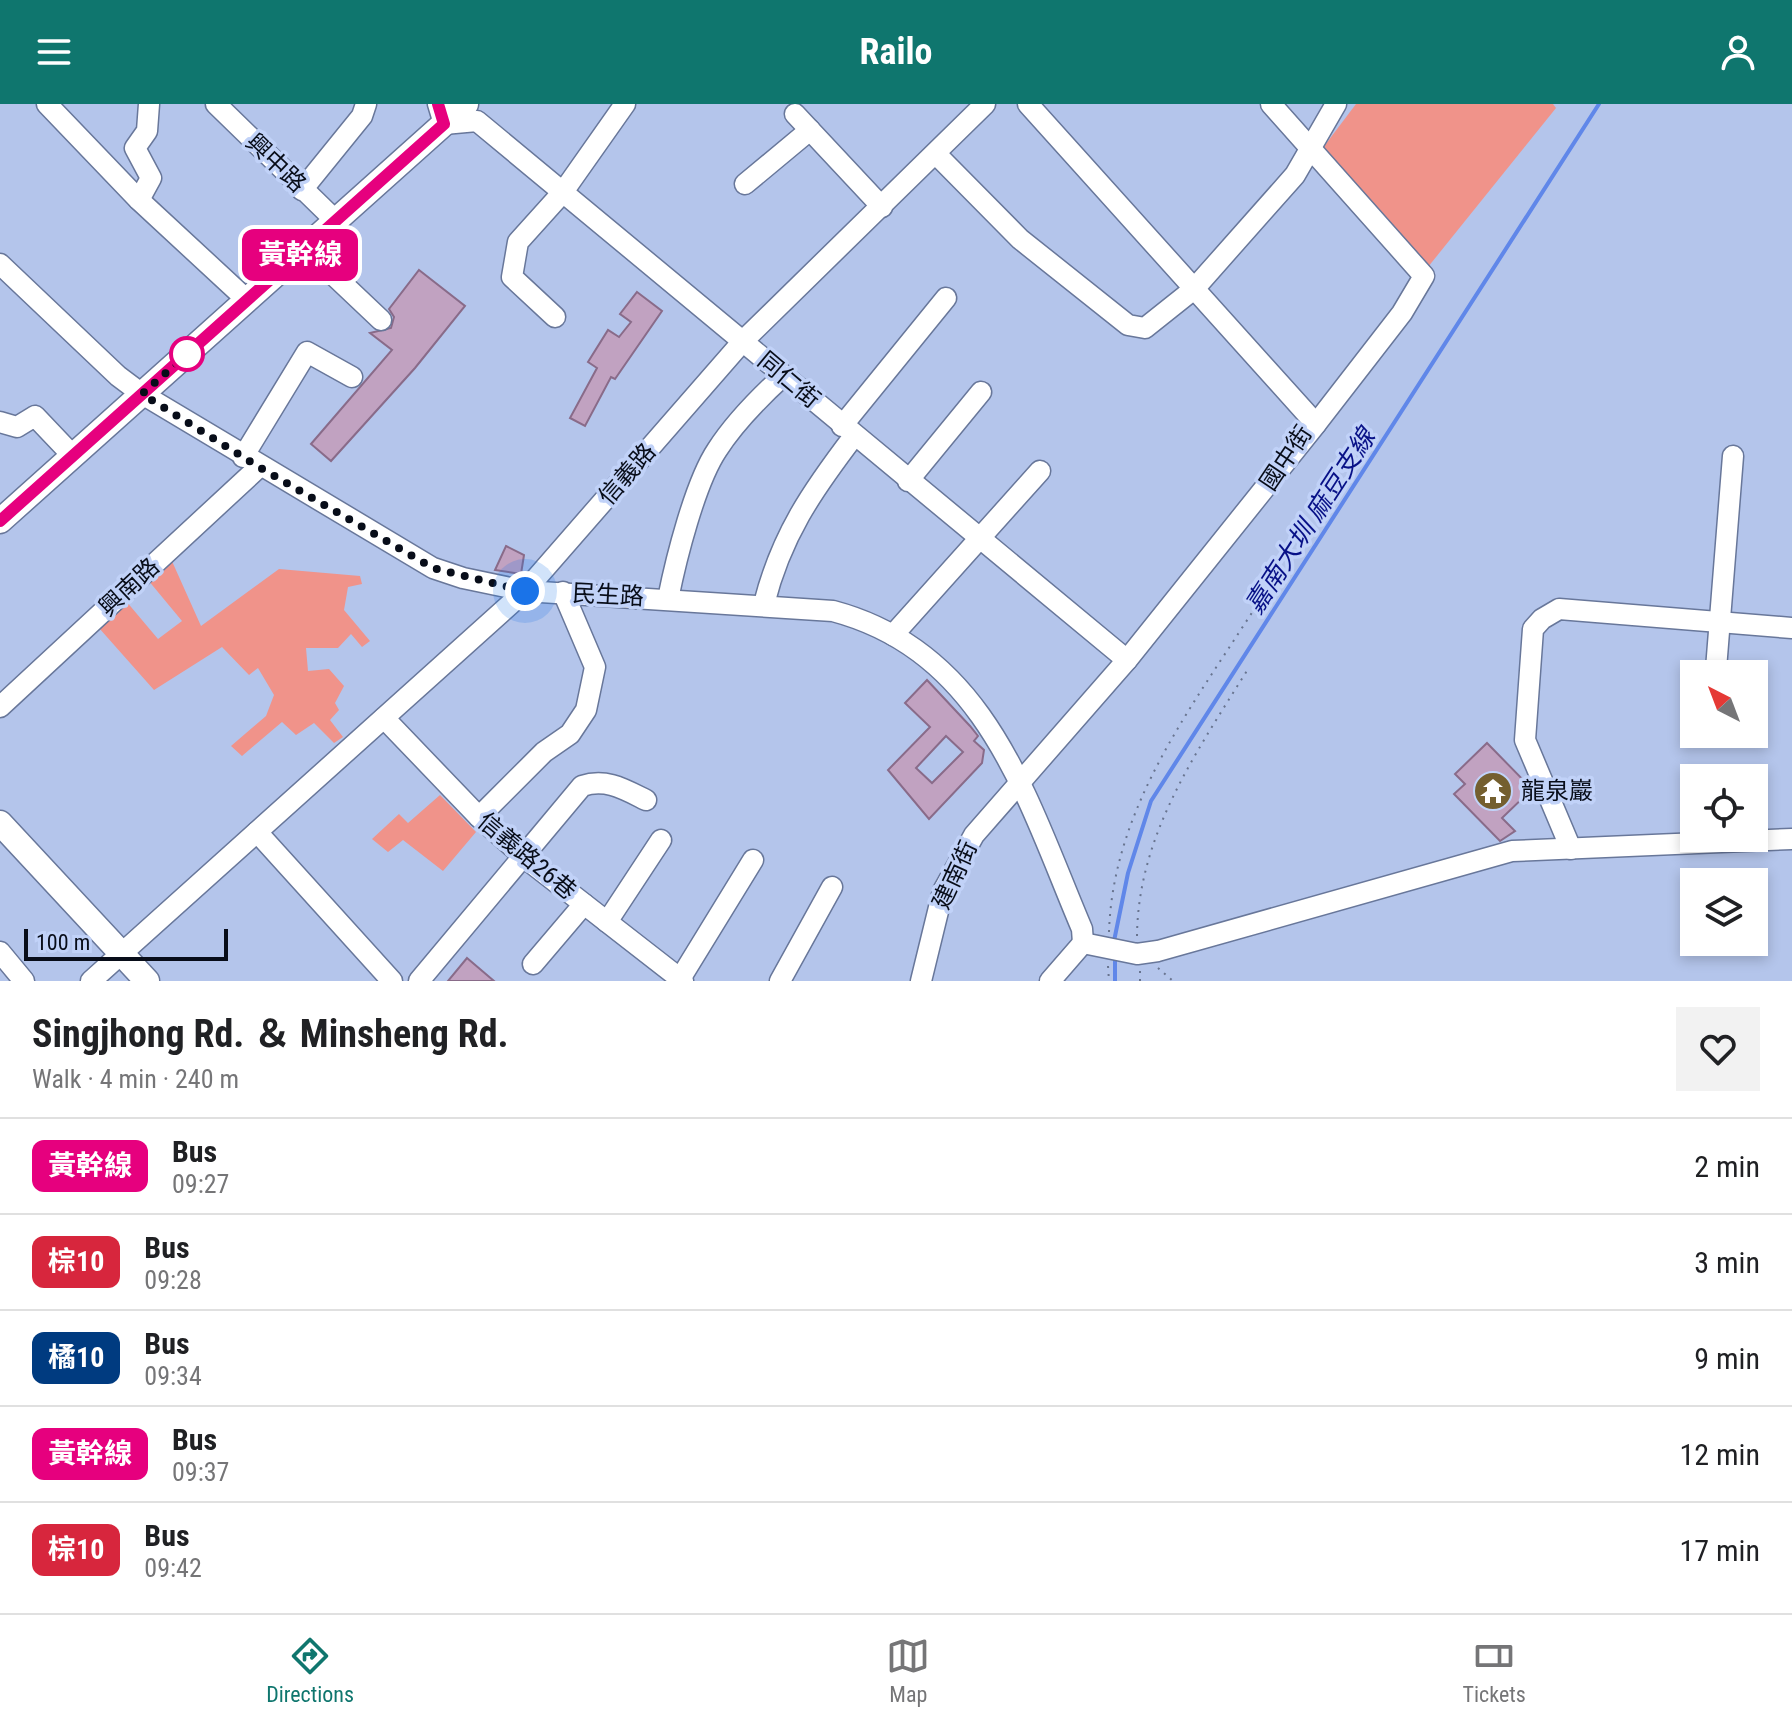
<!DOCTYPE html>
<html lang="en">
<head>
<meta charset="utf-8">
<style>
	body { margin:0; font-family:"Roboto Condensed","Noto Sans TC",sans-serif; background:#f2f2f2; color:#202124; height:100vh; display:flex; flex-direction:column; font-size:30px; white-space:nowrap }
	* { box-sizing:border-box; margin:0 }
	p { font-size:26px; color:#757577 }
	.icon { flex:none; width:44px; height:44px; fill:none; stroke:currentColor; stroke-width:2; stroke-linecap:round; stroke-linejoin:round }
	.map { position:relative; height:877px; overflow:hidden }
	.details { display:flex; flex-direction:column; background:#fff; flex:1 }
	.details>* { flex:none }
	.badge { padding:0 16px; border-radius:12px; font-size:28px; line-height:52px }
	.needle { width:52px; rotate:318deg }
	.controls { position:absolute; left:1680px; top:556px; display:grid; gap:16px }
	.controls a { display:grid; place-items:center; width:88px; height:88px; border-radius:0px; background:#fff; box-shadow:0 4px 12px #0003; font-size:40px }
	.scale { position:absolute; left:24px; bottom:20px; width:204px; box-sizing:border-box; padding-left:8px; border:4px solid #080d19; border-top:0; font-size:22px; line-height:28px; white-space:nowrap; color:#080d19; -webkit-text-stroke:6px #c1d2f8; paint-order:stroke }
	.you { position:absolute; width:40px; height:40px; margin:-20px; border:6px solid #fff; border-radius:50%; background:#1a73e8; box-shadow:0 0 0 12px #1a73e833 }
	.map>.badge { position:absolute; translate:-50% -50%; box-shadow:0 0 0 4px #fff }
	.round { display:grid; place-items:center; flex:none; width:84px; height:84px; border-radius:0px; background:#f2f2f2 }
	.summary { display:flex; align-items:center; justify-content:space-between; height:136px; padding:0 32px }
	h1 { font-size:38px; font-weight:700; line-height:60px }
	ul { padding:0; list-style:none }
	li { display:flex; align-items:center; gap:24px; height:96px; padding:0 32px; border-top:2px solid #e0e0e0 }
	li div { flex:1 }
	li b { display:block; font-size:30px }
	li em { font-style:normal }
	li .badge { min-width:88px; font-weight:700; text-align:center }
	header { display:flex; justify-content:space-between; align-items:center; height:104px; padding:0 32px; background:#0f766e; color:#fff; font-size:36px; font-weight:700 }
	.tab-bar { display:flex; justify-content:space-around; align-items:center; height:112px; border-top:2px solid #e0e0e0; background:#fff; font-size:22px; color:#757577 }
	.tab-bar a { display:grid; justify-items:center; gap:4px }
	.tab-bar .on { color:#0f766e }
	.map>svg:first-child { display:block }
	.green { fill:#f0938a }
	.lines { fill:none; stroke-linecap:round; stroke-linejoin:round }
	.stream { stroke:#6087e9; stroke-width:4 }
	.building { fill:#c1a2c1; stroke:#896b89; stroke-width:2; fill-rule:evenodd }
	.minor-casing { stroke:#68779a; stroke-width:23 }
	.major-casing { stroke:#68779a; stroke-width:27 }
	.path { stroke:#68748f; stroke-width:2; stroke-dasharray:2 6; stroke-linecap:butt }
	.minor { stroke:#fff; stroke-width:20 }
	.major { stroke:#fff; stroke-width:24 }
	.line-casing { stroke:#fff; stroke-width:18 }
	.line { stroke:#e6007e; stroke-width:12 }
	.walk { stroke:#080d19; stroke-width:8; stroke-dasharray:0 14.4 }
	.stop-dot { fill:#fff; stroke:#e6007e; stroke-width:4 }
	.labels { text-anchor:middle; stroke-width:7; stroke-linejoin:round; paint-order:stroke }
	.street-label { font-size:24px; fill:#080d19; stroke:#c1d2f8 }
	.poi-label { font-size:24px; fill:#080d19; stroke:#c1d2f8; text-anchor:start }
	.water-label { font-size:26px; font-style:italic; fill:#081187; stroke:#c1d2f8 }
</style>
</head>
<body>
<header><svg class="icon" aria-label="menu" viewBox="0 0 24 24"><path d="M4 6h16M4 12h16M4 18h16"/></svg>Railo<svg class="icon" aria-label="person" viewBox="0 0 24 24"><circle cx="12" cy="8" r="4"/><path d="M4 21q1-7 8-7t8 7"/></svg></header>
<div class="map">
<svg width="1792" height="877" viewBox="0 0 1792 877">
	<rect width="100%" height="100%" fill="#b4c5eb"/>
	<g class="green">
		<polygon points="1356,0 1553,0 1556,4 1428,163 1322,45"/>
		<polygon points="171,455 201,522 279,465 360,472 362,480 348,483 344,506 370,537 362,543 351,530 338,544 306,544 308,567 329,565 344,582 335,599 339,606 330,616 343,633 334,639 314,619 296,631 282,618 242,652 231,642 266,612 274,591 258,564 249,571 222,543 154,586 99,524 126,497 158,535 182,517 148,476"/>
		<polygon points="440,691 476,728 443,767 403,736 388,748 372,735 399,710 408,719"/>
	</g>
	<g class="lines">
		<g class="stream">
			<polyline points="1114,837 1128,769 1151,697 1599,0"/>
			<polyline points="1115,854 1115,877"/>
		</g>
	</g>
	<g class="building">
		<polygon points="419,166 465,202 415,264 331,357 311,340 392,246 370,229 391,224 394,213 389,205"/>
		<polygon points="637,188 662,207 615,275 611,273 585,322 570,314 597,264 588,258 608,226 619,233 631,218 620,210"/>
		<polygon points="506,442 524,451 521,470 495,466"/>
		<path d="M927,576L970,622L978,632L974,637L984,646L982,659L929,715L888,666L930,623L905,599ZM946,632L963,648L932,679L916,664Z"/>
		<polygon points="1487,639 1532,685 1502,714 1515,727 1500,737 1454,690 1465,680 1455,670"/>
		<polygon points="467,854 494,877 448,877"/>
	</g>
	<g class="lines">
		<defs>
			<g id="minor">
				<polyline points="47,0 139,96 247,196"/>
				<polyline points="216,0 337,118"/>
				<polyline points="438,0 444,20 477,17 1127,556"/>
				<polyline points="1271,0 1424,172 1402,209 1316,320"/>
				<polyline points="795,10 882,103"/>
				<polyline points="936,50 1020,135 1128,221 1145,224 1194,185 1295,71 1336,0"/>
				<polyline points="745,80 810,26"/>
				<polyline points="302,86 362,12 366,0"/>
				<polyline points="139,96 151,74 135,44 147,27 149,0"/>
				<polyline points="306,145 381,216"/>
				<path d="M0,160L118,272L142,290L433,464L463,474L525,487L833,507C987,548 1027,696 1082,825L1083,839"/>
				<polyline points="555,213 512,173 518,138 563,88 625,0"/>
				<polyline points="0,318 17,323 35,312 73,352"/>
				<polyline points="842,322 946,194"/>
				<polyline points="243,353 307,248 352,273"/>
				<polyline points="908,377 981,288"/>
				<path d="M668,495C676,455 695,379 717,346C735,318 759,294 783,272"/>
				<path d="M764,500C781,432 812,387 854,332"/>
				<polyline points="893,531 1040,367"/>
				<polyline points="1716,565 1733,352"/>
				<polyline points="0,603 259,363"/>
				<polyline points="384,614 479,713 525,754 683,877"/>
				<polyline points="479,713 544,648 570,630 586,606 595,563 563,488"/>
				<polyline points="257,728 392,877"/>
				<polyline points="1571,745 1525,636 1533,525 1542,515 1559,505 1792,524"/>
				<polyline points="607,818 661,736"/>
				<polyline points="1083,839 1137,850 1158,847 1512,747 1792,735"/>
				<polyline points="0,848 24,877"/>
				<polyline points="533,860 584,800"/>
				<polyline points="680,875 753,756"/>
				<polyline points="91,877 525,487 743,237 985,0"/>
				<path d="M419,877L582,682C606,674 624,685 646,696"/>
				<polyline points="780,877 832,783"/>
				<polyline points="921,877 943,787 974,731 1127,556 1316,320 1028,0"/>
				<polyline points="1050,877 1083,839"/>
			</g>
			<g id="major">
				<polyline points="0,417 466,0"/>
				<polyline points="0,719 147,877"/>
			</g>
		</defs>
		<use href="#minor" class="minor-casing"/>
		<use href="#major" class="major-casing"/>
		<g class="path">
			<path d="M1109,828C1113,701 1195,599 1260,496"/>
			<path d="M1137,832C1138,731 1196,649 1248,565"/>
			<polyline points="1108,862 1109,877"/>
			<polyline points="1158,864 1173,877"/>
			<polyline points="1140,877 1140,866"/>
		</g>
		<use href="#minor" class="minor"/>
		<use href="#major" class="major"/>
	</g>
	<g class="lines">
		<defs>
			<polyline id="line" points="0,417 444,20 438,0"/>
		</defs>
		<use href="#line" class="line-casing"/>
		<use href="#line" class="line"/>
		<polyline class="walk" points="187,250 142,290 259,363 433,464 525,487"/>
	</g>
	<defs>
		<symbol id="temple-disc" viewBox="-11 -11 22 22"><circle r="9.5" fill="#745f2f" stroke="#c1d2f8"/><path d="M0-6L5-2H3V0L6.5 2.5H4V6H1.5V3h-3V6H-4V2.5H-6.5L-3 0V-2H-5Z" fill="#fff"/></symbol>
	</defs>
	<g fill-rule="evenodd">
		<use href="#temple-disc" x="1471" y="665" width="44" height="44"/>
	</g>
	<circle class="stop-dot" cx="187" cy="250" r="16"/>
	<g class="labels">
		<g class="street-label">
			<text transform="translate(276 59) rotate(44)" y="8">興中路</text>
			<text transform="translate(789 276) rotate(40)" y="8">同仁街</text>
			<text transform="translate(1286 354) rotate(-56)" y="8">國中街</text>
			<text transform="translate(627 370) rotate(-49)" y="8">信義路</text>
			<text transform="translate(129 483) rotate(-43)" y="8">興南路</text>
			<text transform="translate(608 491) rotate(3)" y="8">民生路</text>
			<text transform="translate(527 752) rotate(40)" y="8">信義路26巷</text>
			<text transform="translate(955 771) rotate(-65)" y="8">建南街</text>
		</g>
		<g class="poi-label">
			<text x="1521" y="695">龍泉巖</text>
		</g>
		<g class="water-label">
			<text transform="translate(1310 417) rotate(-57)" y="9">嘉南大圳 麻豆支線</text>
		</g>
	</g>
</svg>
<div class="controls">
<a><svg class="needle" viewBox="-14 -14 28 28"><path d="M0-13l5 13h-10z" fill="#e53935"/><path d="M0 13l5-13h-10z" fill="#757577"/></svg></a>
<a><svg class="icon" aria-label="locate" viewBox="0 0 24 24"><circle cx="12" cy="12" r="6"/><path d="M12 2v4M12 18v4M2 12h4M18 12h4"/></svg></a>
<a><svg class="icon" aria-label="layers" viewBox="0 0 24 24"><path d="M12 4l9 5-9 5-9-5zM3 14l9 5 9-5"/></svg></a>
</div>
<div class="scale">100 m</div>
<div class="you" style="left:525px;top:487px"></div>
<b class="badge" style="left:300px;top:151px;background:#e6007e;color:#fff">黃幹線</b>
</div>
<section class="details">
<div class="summary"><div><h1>Singjhong Rd. ＆ Minsheng Rd.</h1><p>Walk · 4 min · 240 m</p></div><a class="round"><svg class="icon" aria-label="heart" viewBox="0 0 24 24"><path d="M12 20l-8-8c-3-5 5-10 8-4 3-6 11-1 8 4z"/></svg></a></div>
<ul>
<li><span class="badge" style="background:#e6007e;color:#fff">黃幹線</span><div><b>Bus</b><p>09:27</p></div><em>2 min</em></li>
<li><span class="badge" style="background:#d7263d;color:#fff">棕10</span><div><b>Bus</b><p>09:28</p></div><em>3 min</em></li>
<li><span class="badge" style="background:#003b80;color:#fff">橘10</span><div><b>Bus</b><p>09:34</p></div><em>9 min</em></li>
<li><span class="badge" style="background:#e6007e;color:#fff">黃幹線</span><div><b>Bus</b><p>09:37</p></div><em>12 min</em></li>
<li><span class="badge" style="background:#d7263d;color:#fff">棕10</span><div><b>Bus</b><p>09:42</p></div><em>17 min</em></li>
</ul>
</section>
<nav class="tab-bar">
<a class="on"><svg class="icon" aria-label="directions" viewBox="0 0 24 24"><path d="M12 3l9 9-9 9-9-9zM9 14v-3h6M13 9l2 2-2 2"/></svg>Directions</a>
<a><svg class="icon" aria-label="map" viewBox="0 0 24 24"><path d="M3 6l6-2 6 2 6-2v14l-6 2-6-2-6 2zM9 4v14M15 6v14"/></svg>Map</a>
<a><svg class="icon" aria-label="tickets" viewBox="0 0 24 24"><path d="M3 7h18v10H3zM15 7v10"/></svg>Tickets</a>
</nav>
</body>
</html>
